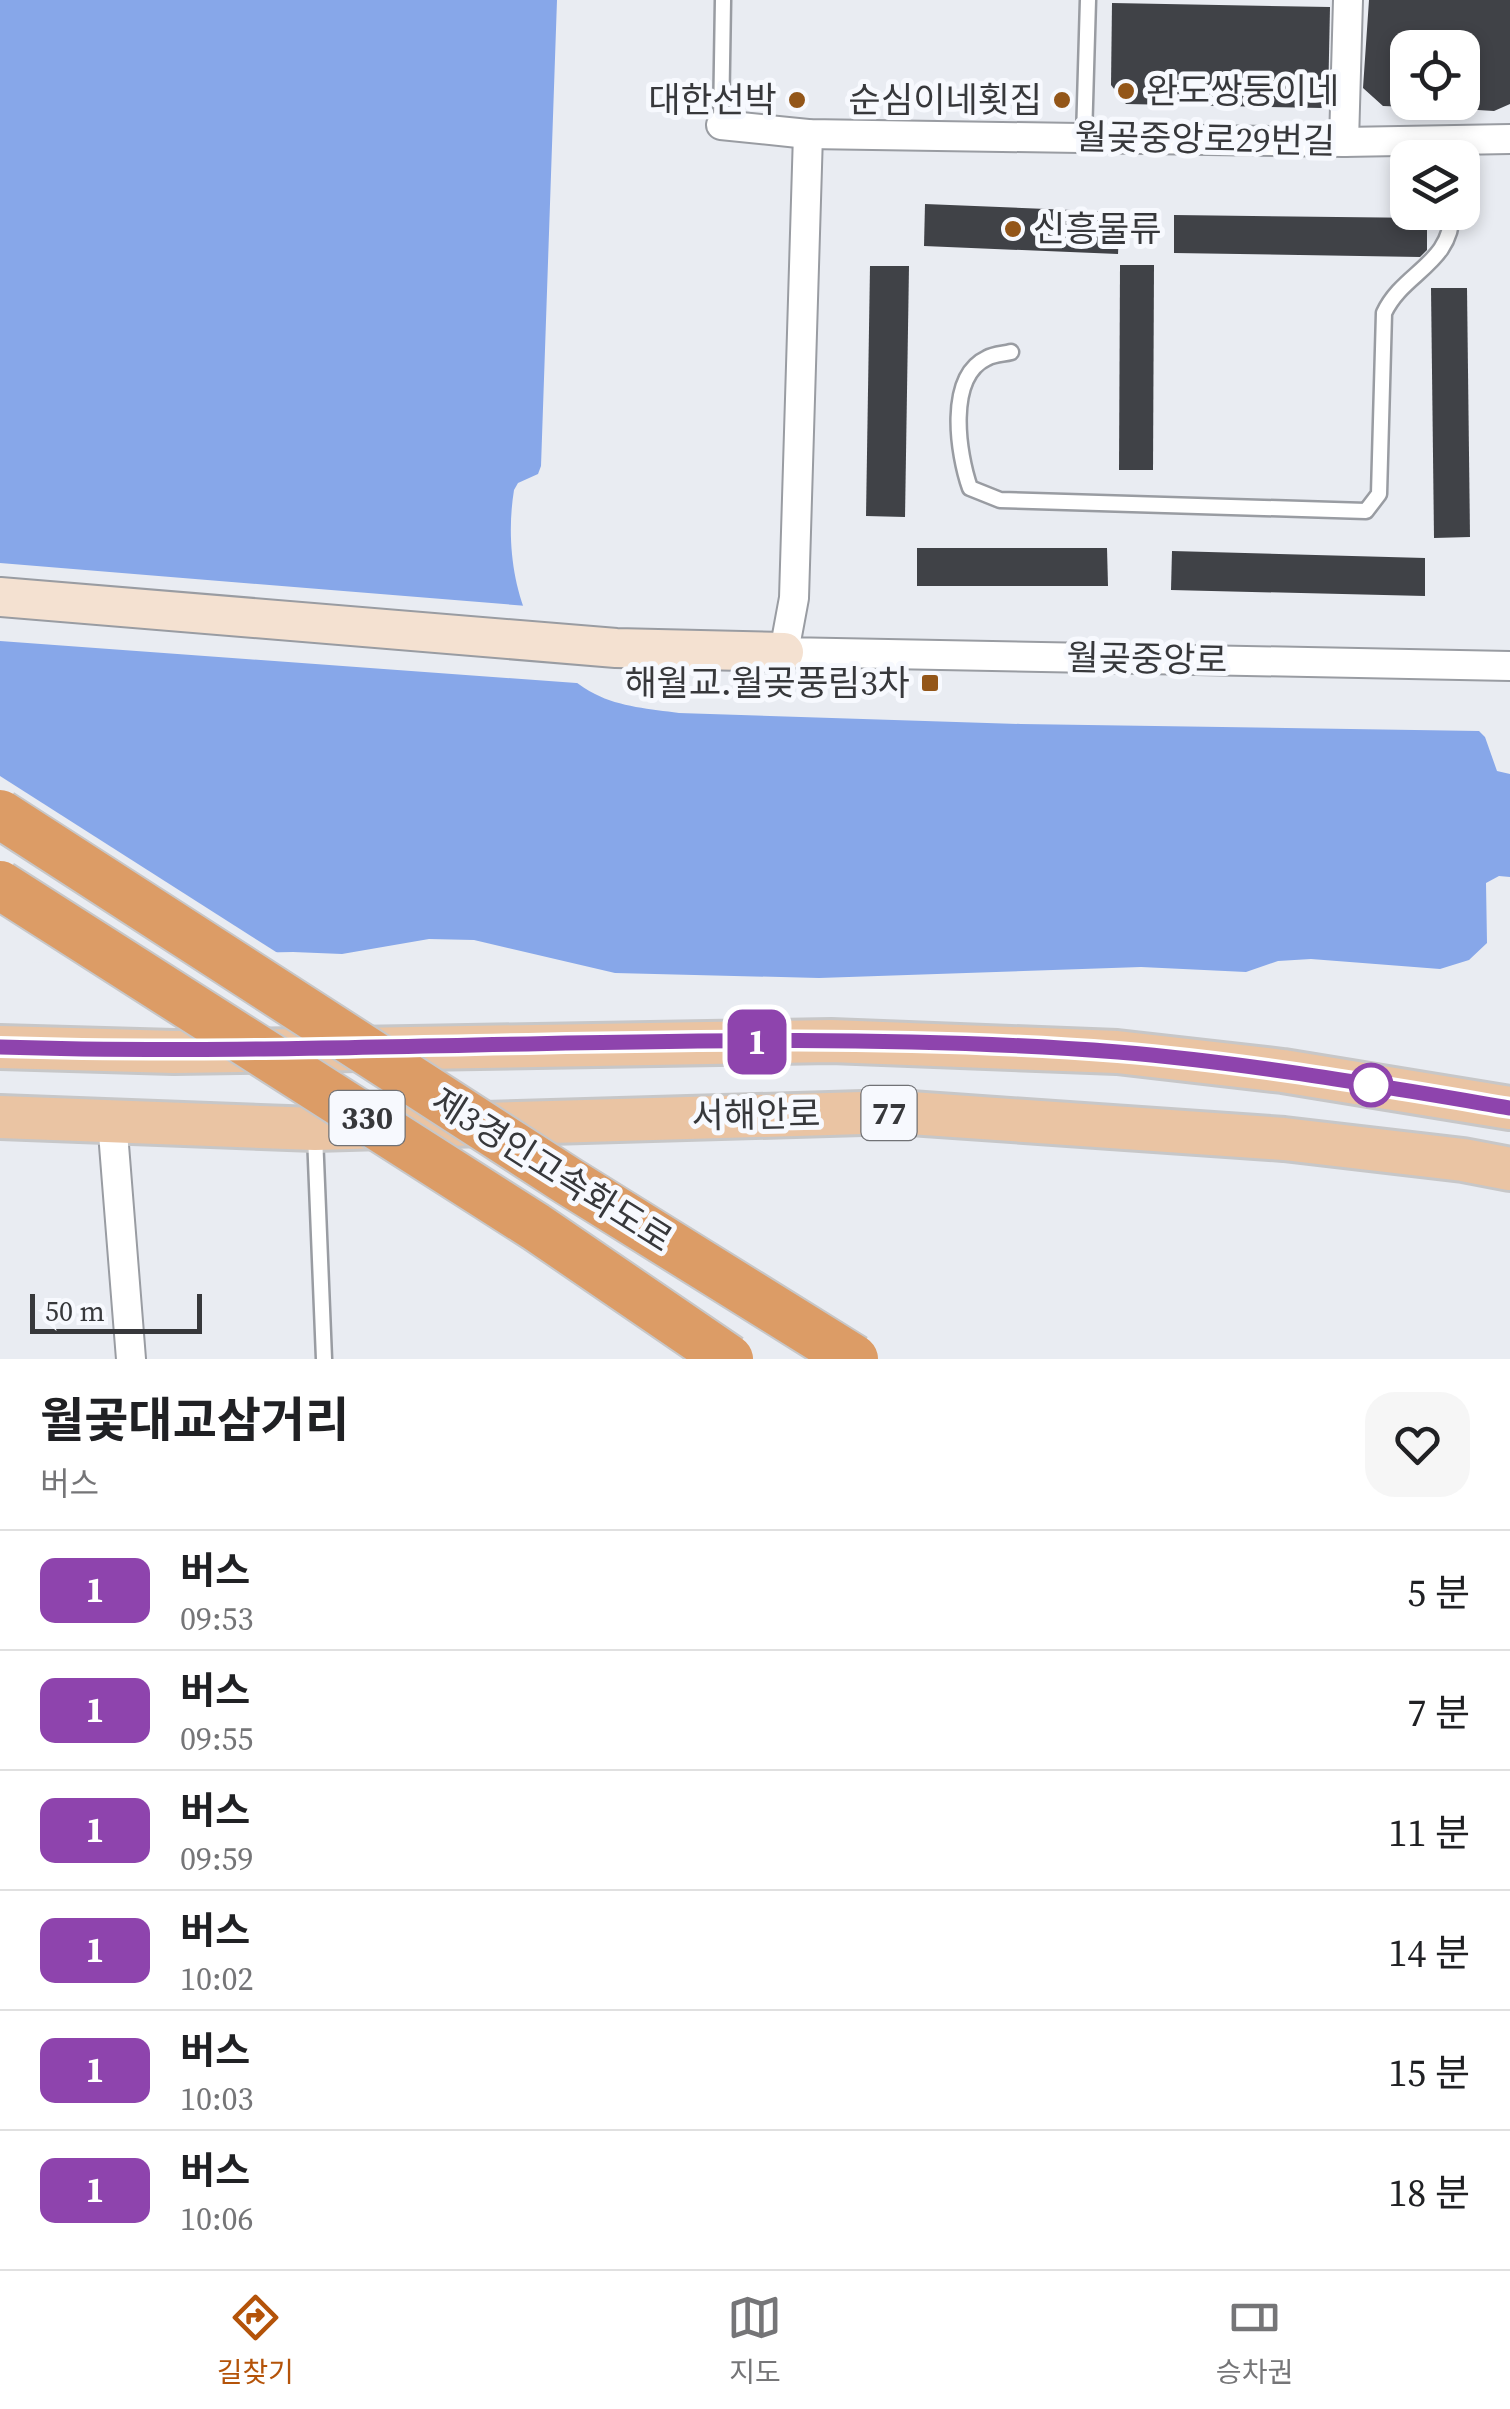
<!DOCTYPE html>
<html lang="ko">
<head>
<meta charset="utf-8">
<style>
	body { margin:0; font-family:"Source Serif 4","Noto Sans KR",serif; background:#f6f6f6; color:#202124; height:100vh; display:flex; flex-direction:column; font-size:38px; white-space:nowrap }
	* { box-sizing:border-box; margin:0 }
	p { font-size:32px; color:#757577 }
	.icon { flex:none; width:55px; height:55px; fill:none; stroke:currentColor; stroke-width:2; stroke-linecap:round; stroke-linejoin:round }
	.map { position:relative; height:1359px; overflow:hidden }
	.sheet { display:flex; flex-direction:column; background:#fff; flex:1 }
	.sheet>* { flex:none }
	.badge { padding:0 20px; border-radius:15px; font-size:35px; line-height:65px }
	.buttons { position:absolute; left:1390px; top:30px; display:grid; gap:20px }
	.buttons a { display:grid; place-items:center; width:90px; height:90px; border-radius:20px; background:#fff; box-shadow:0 5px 15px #0003; font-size:50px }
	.scale { position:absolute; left:30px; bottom:25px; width:172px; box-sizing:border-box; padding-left:10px; border:5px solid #37383b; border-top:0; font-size:28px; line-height:35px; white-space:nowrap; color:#37383b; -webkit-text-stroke:8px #f7f9fe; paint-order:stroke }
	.map>.badge { position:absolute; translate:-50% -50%; box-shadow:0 0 0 5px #fff }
	.round { display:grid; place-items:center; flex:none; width:105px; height:105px; border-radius:30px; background:#f6f6f6 }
	.summary { display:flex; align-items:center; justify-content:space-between; height:170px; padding:0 40px }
	h1 { font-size:48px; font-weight:700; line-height:75px }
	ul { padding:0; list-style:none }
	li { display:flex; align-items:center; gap:30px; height:120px; padding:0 40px; border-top:2px solid #e0e0e0 }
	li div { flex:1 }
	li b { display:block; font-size:38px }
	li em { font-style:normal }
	li .badge { min-width:110px; font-weight:700; text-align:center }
	.menu { display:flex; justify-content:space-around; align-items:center; height:140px; border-top:2px solid #e0e0e0; background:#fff; font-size:28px; color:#757577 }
	.menu a { display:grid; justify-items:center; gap:5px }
	.menu .current { color:#b45309 }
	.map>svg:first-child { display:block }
	.water { fill:#87a7e9 }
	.pier { fill:#e9ecf2 }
	.building { fill:#404247 }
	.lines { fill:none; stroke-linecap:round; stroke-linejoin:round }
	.lane-casing { stroke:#999ca2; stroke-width:19 }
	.street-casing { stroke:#999ca2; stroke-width:32 }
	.secondary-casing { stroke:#999ca2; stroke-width:42 }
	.primary-casing { stroke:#c7c7c8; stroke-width:48 }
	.lane { stroke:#fff; stroke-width:14 }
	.street { stroke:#fff; stroke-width:28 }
	.secondary { stroke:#f4e1d1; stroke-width:38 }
	.primary { stroke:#eac4a3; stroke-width:42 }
	.highway-bridge-casing { stroke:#c7c7c8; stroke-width:52; stroke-linecap:butt }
	.highway-bridge { stroke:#dc9c66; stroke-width:48 }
	.line-casing { stroke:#fff; stroke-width:22 }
	.line { stroke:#8e44ad; stroke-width:15 }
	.poi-dot { fill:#935619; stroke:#f7f9fe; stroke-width:4 }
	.stop-dot { fill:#fff; stroke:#8e44ad; stroke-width:5 }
	.labels { text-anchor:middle; stroke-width:10; stroke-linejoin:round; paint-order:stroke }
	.shield { fill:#f7f9fe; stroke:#717276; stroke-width:2.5 }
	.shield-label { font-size:32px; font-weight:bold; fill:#37383b }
	.poi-label { font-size:35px; fill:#37383b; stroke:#f7f9fe; text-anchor:end }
	.street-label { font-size:35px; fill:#37383b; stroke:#f7f9fe }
</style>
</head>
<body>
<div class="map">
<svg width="1510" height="1359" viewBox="0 0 1510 1359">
	<rect width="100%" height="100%" fill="#e9ecf2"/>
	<path class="water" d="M0,0H557L541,466L538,474L518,483L514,490C502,564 523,656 595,694C620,707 651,709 679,713L1021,724L1479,731L1485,737L1497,771L1510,774V877L1499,876L1486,883L1487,943L1469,960L1440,969L1311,959L1278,961L1246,972L1141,967L819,978L615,973L474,940L429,939L342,954L293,952L0,958Z"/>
	<g class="pier">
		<polygon points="0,563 527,606 547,646 568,668 590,684 0,641"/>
		<polygon points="0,776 284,957 0,963"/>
	</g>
	<g class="building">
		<polygon points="1369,0 1510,0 1510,104 1494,111 1462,109 1462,48 1408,48 1408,107 1383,106 1363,88"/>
		<polygon points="1112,3 1330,7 1328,103 1321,108 1126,104 1111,85"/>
		<polygon points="925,204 1120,212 1118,254 924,246"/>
		<polygon points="1174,215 1427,218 1427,250 1420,257 1174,253"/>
		<polygon points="1120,265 1154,265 1153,470 1119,470"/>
		<polygon points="870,266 909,266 905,517 866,516"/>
		<polygon points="1431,288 1467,288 1470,537 1434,538"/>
		<polygon points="917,548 1107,548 1108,586 917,586"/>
		<polygon points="1172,551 1425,558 1425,596 1171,590"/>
	</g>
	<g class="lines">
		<defs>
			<g id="lane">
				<polyline points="721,125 723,0"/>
				<polyline points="1084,138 1088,0"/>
				<path d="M1011,352C1004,354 994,354 987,358C946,377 958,454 970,488L1000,500L1366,511L1379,494L1384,313C1403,272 1452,264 1452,212"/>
				<polyline points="315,1135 324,1359"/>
			</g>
			<g id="street">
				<polyline points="721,125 808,134 1344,142 1510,139"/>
				<polyline points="808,134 794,598 784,652 1510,666"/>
				<polyline points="1344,142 1348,0"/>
				<polyline points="112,1120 131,1359"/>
			</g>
			<polyline id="secondary" points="0,597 616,648 784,652"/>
			<g id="primary">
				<polyline points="0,1047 174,1052 831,1041 1117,1052 1283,1071 1510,1108"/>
				<polyline points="0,1117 315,1129 896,1112 1284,1139 1463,1160 1510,1169"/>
			</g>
		</defs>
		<use href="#lane" class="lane-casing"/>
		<use href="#street" class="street-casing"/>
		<use href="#secondary" class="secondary-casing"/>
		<use href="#primary" class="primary-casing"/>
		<use href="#lane" class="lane"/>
		<use href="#street" class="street"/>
		<use href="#secondary" class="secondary"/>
		<use href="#primary" class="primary"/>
		<defs>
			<g id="highway-bridge">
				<polyline points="0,814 568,1181 854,1359"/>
				<polyline points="0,885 536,1227 729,1359"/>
			</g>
		</defs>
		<use href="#highway-bridge" class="highway-bridge-casing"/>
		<use href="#highway-bridge" class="highway-bridge"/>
	</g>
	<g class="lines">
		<defs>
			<path id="line" d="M0,1047C372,1059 747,1023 1118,1052C1250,1063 1380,1086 1510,1108"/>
		</defs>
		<use href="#line" class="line-casing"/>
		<use href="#line" class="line"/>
	</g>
	<g class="poi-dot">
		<circle cx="1126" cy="91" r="10"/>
		<circle cx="797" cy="100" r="10"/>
		<circle cx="1062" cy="100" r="10"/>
		<circle cx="1013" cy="229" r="10"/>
		<rect x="920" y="673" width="20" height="20" rx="5"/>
	</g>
	<circle class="stop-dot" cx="1371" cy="1085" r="20"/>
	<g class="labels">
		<g class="shield">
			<rect x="861.5" y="1086" width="55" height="54" rx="8"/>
			<rect x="329.5" y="1091" width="75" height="54" rx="8"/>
		</g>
		<g class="shield-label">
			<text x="889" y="1124">77</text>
			<text x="367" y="1129">330</text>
		</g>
		<g class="poi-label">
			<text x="1146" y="103" text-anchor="start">완도쌍둥이네</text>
			<text x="777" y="112">대한선박</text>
			<text x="1042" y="112">순심이네횟집</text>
			<text x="1033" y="241" text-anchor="start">신흥물류</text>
			<text x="910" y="695">해월교.월곶풍림3차</text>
		</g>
		<g class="street-label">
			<text transform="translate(1205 139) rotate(1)" y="12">월곶중앙로29번길</text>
			<text transform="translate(1147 659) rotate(1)" y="12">월곶중앙로</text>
			<text transform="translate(756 1115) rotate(-1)" y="12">서해안로</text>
			<text transform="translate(552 1170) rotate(32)" y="12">제3경인고속화도로</text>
		</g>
	</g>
</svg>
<div class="buttons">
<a><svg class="icon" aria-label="locate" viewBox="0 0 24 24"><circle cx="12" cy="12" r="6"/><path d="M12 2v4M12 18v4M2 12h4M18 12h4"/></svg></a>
<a><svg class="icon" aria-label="layers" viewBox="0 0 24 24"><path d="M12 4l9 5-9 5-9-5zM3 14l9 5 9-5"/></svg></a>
</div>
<div class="scale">50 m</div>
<b class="badge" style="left:757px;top:1042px;background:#8e44ad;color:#fff">1</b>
</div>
<section class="sheet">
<div class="summary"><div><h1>월곷대교삼거리</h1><p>버스</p></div><a class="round"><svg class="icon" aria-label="heart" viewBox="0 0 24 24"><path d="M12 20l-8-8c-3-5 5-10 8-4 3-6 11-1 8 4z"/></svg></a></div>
<ul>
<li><span class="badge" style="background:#8e44ad;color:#fff">1</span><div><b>버스</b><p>09:53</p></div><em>5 분</em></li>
<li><span class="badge" style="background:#8e44ad;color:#fff">1</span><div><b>버스</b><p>09:55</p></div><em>7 분</em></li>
<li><span class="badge" style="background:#8e44ad;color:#fff">1</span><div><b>버스</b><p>09:59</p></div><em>11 분</em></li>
<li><span class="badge" style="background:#8e44ad;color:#fff">1</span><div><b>버스</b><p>10:02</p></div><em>14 분</em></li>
<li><span class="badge" style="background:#8e44ad;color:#fff">1</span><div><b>버스</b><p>10:03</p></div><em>15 분</em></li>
<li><span class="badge" style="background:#8e44ad;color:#fff">1</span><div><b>버스</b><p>10:06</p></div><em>18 분</em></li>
</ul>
</section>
<nav class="menu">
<a class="current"><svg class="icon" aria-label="directions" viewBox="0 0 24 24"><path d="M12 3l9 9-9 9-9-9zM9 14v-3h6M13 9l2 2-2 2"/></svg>길찾기</a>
<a><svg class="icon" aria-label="map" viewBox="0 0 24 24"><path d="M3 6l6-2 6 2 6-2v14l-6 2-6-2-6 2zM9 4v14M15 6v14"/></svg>지도</a>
<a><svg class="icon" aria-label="tickets" viewBox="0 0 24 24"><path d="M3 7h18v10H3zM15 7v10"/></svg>승차권</a>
</nav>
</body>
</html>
